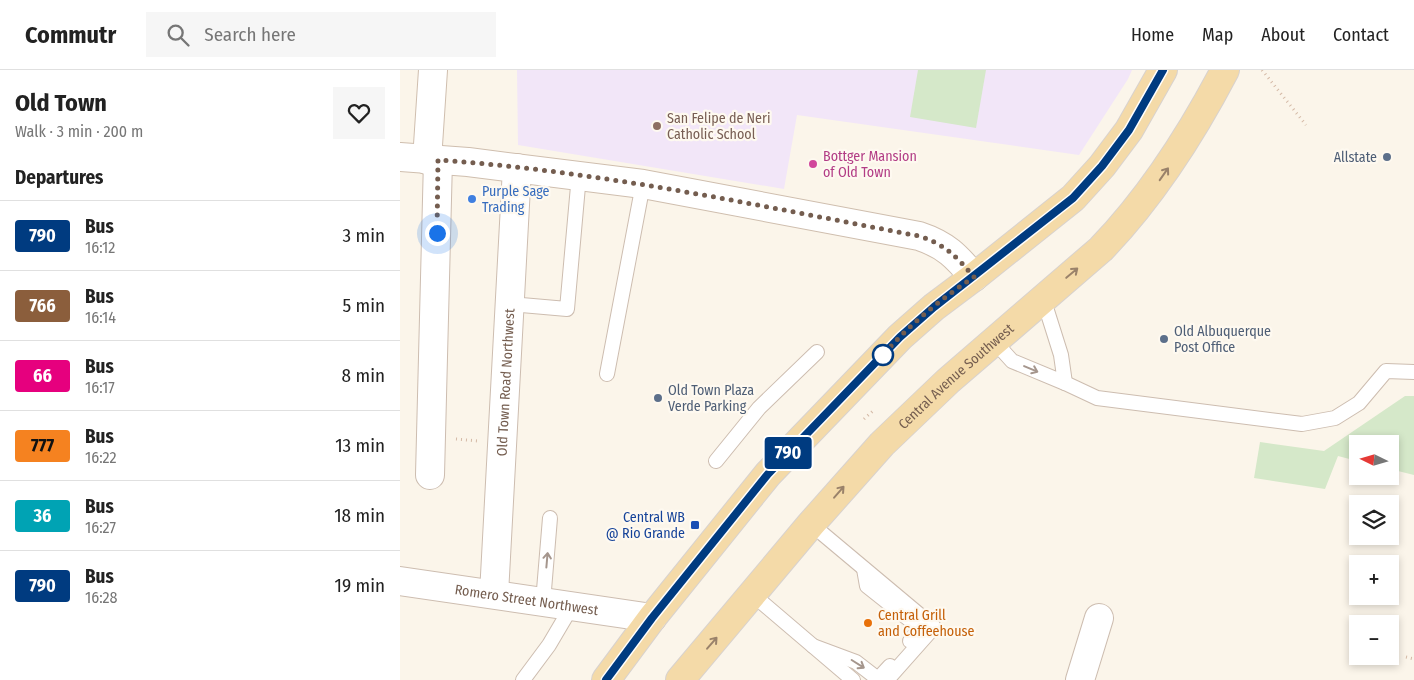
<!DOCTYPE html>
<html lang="en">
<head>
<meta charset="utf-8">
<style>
	body { margin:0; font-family:"Fira Sans Condensed",sans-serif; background:#f6f6f6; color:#222; height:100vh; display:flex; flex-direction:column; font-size:19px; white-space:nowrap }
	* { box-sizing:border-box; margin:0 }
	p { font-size:16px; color:#767676 }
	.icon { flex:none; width:28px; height:28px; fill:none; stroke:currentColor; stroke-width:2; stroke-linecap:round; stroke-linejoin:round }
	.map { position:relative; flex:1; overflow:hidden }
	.side { display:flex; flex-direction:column; background:#fff; width:400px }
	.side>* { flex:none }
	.badge { padding:0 10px; border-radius:4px; font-size:18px; line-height:32px }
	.needle { width:32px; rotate:275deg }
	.buttons { position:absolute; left:949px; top:365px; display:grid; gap:10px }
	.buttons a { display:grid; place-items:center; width:50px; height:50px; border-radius:0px; background:#fff; box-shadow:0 2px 8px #0003; font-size:25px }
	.you { position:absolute; width:25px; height:25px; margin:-12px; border:4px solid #fff; border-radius:50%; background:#1a73e8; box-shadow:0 0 0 8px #1a73e833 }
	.map>.badge { position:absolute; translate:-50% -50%; box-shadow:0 0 0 2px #fff }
	h2 { padding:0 15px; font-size:19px; line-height:45px }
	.round { display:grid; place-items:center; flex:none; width:52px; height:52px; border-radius:0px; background:#f6f6f6 }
	.summary { display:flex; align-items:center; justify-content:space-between; height:85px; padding:0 15px }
	h1 { font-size:24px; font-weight:700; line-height:38px }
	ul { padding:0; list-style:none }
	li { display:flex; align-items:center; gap:15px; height:70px; padding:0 15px; border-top:1px solid #e0e0e0 }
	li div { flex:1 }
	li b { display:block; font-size:19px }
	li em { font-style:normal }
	li .badge { min-width:55px; font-weight:700; text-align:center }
	header { display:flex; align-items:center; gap:30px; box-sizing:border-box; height:70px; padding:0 25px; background:#fff; border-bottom:1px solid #e0e0e0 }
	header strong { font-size:24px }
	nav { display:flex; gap:28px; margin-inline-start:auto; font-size:18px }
	.search { width:350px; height:45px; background:#f6f6f6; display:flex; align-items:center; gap:12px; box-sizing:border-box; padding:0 18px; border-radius:0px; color:#767676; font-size:19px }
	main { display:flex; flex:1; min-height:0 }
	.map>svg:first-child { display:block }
	.education { fill:#f2e6f8 }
	.green { fill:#d5e8c9 }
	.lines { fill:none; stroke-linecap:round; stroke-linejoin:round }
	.lane-casing { stroke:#cdbdb0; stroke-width:16 }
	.street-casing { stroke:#cdbdb0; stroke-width:30 }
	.secondary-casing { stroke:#cfbeae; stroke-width:30 }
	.primary-casing { stroke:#d8d2ce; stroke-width:30 }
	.path { stroke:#d4b9a6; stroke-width:3; stroke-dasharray:1 4; stroke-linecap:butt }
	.lane { stroke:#fff; stroke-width:14 }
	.street { stroke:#fff; stroke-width:28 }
	.secondary { stroke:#fff; stroke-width:28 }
	.primary { stroke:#f4daa8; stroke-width:28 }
	.oneway { stroke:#9a826a }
	.oneway2 { stroke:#a5968d }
	.line-casing { stroke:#fff; stroke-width:11 }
	.line { stroke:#003b80; stroke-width:8 }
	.walk { stroke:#745d4f; stroke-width:5; stroke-dasharray:0 9 }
	.education-dot { fill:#8d6e63; stroke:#fef9f0; stroke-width:2 }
	.service-dot { fill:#5c6f8a; stroke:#fef9f0; stroke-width:2 }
	.hotel-dot { fill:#d1479c; stroke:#fef9f0; stroke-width:2 }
	.shop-dot { fill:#3f7fe0; stroke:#fef9f0; stroke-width:2 }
	.stop-dot { fill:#fff; stroke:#003b80; stroke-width:2.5 }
	.transit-dot { fill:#1a4fb4; stroke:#fef9f0; stroke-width:2 }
	.food-dot { fill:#e8710a; stroke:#fef9f0; stroke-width:2 }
	.labels { text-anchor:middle; stroke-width:4.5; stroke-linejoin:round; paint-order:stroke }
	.education-label { font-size:14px; fill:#785e54; stroke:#fef9f0; text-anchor:start }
	.hotel-label { font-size:14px; fill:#b23c85; stroke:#fef9f0; text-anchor:start }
	.service-label { font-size:14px; fill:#4e5e75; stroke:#fef9f0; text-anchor:start }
	.shop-label { font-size:14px; fill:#366cbe; stroke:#fef9f0; text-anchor:start }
	.street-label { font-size:14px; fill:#745d4f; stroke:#fef9f0 }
	.transit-label { font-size:14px; fill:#164399; stroke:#fef9f0; text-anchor:end }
	.food-label { font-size:14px; fill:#c56008; stroke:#fef9f0; text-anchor:start }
</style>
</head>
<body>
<header>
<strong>Commutr</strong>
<div class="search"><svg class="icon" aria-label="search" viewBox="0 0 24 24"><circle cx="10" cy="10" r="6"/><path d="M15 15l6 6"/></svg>Search here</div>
<nav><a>Home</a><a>Map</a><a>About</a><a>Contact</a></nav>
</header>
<main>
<section class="side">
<div class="summary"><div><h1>Old Town</h1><p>Walk · 3 min · 200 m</p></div><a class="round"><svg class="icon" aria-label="heart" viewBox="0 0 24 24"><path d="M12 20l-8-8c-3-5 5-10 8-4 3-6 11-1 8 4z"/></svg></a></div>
<h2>Departures</h2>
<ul>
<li><span class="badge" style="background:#003b80;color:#fff">790</span><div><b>Bus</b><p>16:12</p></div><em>3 min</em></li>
<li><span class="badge" style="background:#8b5e3c;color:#fff">766</span><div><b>Bus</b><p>16:14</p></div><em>5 min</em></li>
<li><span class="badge" style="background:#e6007e;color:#fff">66</span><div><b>Bus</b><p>16:17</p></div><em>8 min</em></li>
<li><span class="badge" style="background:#f58220;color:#111">777</span><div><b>Bus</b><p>16:22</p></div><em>13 min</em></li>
<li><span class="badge" style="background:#00a3b4;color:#fff">36</span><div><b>Bus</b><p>16:27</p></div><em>18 min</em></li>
<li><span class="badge" style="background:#003b80;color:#fff">790</span><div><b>Bus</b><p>16:28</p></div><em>19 min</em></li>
</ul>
</section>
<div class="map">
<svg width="1014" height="610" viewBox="0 0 1014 610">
	<rect width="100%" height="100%" fill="#fbf5ea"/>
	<polygon class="education" points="117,0 732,0 728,9 679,85 397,45 384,119 118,75"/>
	<g class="green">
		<polygon points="518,0 586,0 576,58 510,47"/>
		<polygon points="1005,326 1014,326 1014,405 990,399 990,374 958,374 957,391 938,386 925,419 854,408 860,372 924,381"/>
	</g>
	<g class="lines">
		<defs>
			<g id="lane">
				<polyline points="110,234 167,239 179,105"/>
				<polyline points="594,271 612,291 665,313 661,285 643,228"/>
				<polyline points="207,304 243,114"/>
				<polyline points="665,313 697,328 902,354 935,348 959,333 986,301 1014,302"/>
				<polyline points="316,391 359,338 417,282"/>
				<polyline points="411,454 534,557 487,610"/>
				<polyline points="464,499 467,516 520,558 510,571"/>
				<polyline points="352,524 453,610"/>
				<polyline points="143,532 150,448"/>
				<polyline points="413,576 456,592 478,609 490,596"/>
				<polyline points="123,610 149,575 172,536"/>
			</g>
			<g id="street">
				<polyline points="30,405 38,90"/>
				<path id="s1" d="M0,511L252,548"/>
				<path id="s2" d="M94,524L117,98"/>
				<polyline points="680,610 699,548"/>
			</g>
			<g id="secondary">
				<path d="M0,87L68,92L243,114L519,166C546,175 556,186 574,207"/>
				<polyline points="27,90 33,0"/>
			</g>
			<g id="primary">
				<polyline points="206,610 252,548 368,404 500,267 534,237 574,207 673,128 702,96 729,60 763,0"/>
				<path id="s3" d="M280,610L411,454L482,374L548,311L701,179C752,126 791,65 825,0"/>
			</g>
		</defs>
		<use href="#lane" class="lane-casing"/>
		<use href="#street" class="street-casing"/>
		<use href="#secondary" class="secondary-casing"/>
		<use href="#primary" class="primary-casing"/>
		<g class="path">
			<polyline points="862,0 906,55"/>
			<polyline points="464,349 474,340"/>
			<polyline points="56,369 78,371"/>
			<polyline points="1006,587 1014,589"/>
		</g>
		<use href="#lane" class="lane"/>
		<use href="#street" class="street"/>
		<use href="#secondary" class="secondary"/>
		<use href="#primary" class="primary"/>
	</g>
	<defs><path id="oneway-shaft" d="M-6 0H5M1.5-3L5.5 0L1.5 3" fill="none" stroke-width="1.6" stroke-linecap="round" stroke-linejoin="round" transform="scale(1.25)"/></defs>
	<g class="oneway">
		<use href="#oneway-shaft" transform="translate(764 104) rotate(-55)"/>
		<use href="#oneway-shaft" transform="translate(672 203) rotate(-40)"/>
		<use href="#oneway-shaft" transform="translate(439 422) rotate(-49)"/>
		<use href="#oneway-shaft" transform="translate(312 573) rotate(-49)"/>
	</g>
	<g class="oneway2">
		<use href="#oneway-shaft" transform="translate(631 299) rotate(23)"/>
		<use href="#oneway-shaft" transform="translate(147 490) rotate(-85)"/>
		<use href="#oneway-shaft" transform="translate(458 594) rotate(32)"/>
	</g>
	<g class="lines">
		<defs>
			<polyline id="line" points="206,610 252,548 368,404 500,267 534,237 673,128 702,96 729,60 763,0"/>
		</defs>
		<use href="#line" class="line-casing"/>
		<use href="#line" class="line"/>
		<path class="walk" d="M37,163L38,90C200,101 360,136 519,166C546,175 556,186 574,207C542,228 509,255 483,285"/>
	</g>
	<circle class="education-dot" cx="257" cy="56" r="5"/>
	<g class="service-dot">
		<circle cx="987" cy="87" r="5"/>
		<circle cx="764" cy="269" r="5"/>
		<circle cx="258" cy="328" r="5"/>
	</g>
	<circle class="hotel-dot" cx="413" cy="94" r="5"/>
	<circle class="shop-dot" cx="72" cy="129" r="5"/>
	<circle class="stop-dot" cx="483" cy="285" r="10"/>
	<rect class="transit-dot" x="290" y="450" width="10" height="10" rx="2.5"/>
	<circle class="food-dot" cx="468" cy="553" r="5"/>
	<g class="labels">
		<g class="education-label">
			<text x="267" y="53">San Felipe de Neri<tspan x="267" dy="16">Catholic School</tspan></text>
		</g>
		<g class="hotel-label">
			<text x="423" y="91">Bottger Mansion<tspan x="423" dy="16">of Old Town</tspan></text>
		</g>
		<g class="service-label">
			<text x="977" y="92" text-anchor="end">Allstate</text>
			<text x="774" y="266">Old Albuquerque<tspan x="774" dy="16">Post Office</tspan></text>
			<text x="268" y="325">Old Town Plaza<tspan x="268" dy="16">Verde Parking</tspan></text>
		</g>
		<g class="shop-label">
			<text x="82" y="126">Purple Sage<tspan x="82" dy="16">Trading</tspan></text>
		</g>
		<g class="street-label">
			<text dy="5" stroke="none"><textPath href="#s3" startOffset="411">Central Avenue Southwest</textPath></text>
			<text dy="5" stroke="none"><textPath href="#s2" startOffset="212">Old Town Road Northwest</textPath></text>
			<text dy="5" stroke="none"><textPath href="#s1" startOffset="128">Romero Street Northwest</textPath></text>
		</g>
		<g class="transit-label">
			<text x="285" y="452">Central WB<tspan x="285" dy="16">@ Rio Grande</tspan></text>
		</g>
		<g class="food-label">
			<text x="478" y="550">Central Grill<tspan x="478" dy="16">and Coffeehouse</tspan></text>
		</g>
	</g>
</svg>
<div class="buttons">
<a><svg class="needle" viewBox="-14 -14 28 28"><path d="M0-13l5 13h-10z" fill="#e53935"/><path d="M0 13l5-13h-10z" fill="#767676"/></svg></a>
<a><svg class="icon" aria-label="layers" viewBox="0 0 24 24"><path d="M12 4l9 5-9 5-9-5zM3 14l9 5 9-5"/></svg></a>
<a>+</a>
<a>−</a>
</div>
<div class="you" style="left:37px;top:163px"></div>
<b class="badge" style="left:388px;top:383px;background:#003b80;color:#fff">790</b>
</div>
</main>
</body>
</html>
